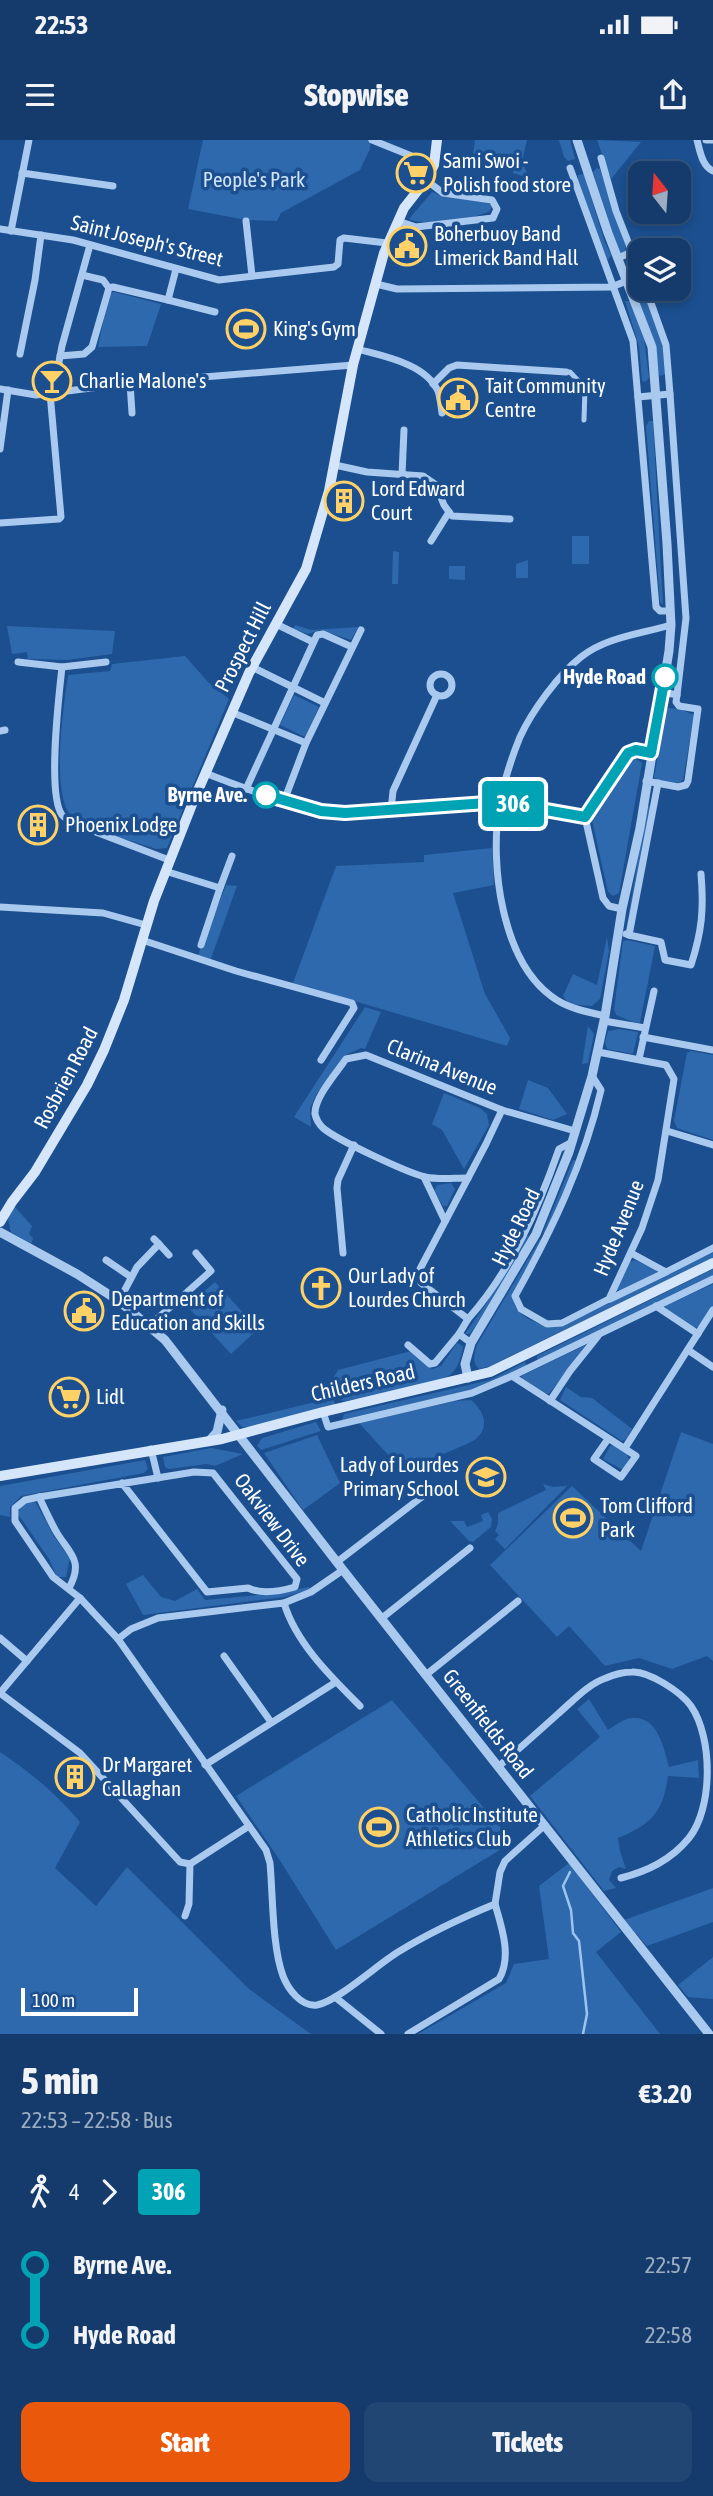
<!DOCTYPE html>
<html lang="en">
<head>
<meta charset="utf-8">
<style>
	body { margin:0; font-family:"Asap Condensed",sans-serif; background:#214673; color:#f1f3f6; height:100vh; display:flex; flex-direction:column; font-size:26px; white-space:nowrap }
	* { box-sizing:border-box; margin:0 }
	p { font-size:23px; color:#9dadc1 }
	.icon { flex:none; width:38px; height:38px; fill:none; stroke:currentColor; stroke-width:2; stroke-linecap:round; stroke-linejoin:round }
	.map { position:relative; height:1894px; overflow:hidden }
	.drawer { display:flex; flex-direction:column; background:#143b6b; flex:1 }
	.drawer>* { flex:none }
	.badge { padding:0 14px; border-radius:5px; font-size:24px; line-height:46px }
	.needle { width:46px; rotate:343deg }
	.tools { position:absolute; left:628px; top:21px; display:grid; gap:14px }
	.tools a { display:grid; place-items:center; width:63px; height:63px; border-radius:14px; background:#143b6b; box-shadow:0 4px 10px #0003,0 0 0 2px #33557e; font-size:35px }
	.scale { position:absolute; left:21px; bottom:18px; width:117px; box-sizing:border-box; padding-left:7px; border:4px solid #fff; border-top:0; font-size:19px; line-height:24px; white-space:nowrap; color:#fff; -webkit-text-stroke:5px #1b4f8f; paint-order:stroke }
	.map>.badge { position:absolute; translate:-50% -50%; box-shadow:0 0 0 4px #fff }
	.legs { display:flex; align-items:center; gap:10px; height:77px; padding:0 21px; font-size:23px }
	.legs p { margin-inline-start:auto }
	.summary { display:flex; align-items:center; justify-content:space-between; height:119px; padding:0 21px }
	h1 { font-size:38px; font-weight:800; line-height:52px }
	.cta { display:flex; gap:14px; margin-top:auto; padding:14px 21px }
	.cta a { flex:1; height:80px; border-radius:14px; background:#ea580c; color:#fff; font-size:28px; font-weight:800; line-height:80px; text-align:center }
	.cta a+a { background:#214673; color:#f1f3f6 }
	ul { padding:0 21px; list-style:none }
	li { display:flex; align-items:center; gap:24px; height:70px; font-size:26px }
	li i { display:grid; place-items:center; width:10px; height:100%; margin:0 9px; background:currentColor }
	li i::after { content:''; width:18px; height:18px; margin:-9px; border:5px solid; border-radius:50%; background:#143b6b }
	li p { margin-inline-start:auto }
	li:first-child i { background:linear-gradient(#0000 50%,currentColor 0) }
	li:last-child i { background:linear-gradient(currentColor 50%,#0000 0) }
	.status { display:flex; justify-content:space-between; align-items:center; height:49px; padding:0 35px; background:#143b6b; direction:ltr }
	.status svg { height:19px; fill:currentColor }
	header { display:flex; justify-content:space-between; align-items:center; height:91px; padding:0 21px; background:#143b6b; font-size:32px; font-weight:800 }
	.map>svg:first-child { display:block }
	.green { fill:#2e69ad }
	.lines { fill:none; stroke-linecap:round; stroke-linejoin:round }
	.stream { stroke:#9cc4f0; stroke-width:2.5 }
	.pedestrian { stroke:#a9c9ee; stroke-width:5 }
	.minor { stroke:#a9c9ee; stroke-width:7 }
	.tertiary { stroke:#a9c9ee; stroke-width:9 }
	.secondary { stroke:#d6e6fa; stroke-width:10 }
	.line-1-casing { stroke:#fff; stroke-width:16 }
	.line-1 { stroke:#00a3b4; stroke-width:10 }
	.stop-1-dot { fill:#fff; stroke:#00a3b4; stroke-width:3.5 }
	.labels { text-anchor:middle; stroke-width:7; stroke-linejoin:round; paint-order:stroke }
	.poi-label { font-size:21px; fill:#fff; stroke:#1b4f8f; text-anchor:start }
	.park-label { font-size:21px; fill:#cfe3fa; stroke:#1b4f8f }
	.street-label { font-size:21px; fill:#fff; stroke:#1b4f8f }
	.stop-label { font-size:21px; font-weight:bold; fill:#fff; stroke:#1b4f8f; text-anchor:end }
</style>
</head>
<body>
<div class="status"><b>22:53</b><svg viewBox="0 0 49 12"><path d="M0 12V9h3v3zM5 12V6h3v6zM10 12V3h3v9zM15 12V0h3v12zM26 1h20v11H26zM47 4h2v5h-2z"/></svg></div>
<header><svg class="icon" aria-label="menu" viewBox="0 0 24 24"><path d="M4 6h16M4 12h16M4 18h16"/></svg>Stopwise<svg class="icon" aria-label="share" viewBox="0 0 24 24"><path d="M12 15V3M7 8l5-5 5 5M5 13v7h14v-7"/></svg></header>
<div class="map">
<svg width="713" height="1894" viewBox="0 0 713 1894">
	<rect width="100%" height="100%" fill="#1b4f8f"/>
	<g class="green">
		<polygon points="203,0 370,0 370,9 360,30 281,73 277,81 246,80 188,69"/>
		<polygon points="475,0 527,0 522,21 529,38 513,33 514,21 473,14"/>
		<polygon points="559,0 570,0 575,19 568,21 564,17"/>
		<polygon points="597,0 641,2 611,39"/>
		<polygon points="597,28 600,29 626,107 625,112 621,114 618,110 593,32"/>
		<polygon points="584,34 604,100 611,115 608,120 605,118 578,41 578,35"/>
		<path d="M432,52L445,57L488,62L492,66L490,71C471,80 428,87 409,79Z"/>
		<polygon points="114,152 161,164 147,206 98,207 109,154"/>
		<polygon points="646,154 662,199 665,234 660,236 658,234 654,203 639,161 640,157"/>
		<polygon points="625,161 630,161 644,199 649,238 645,242 642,241 639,206"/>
		<polygon points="649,281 653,281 663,465 660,462 646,286"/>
		<rect x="572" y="396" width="17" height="28"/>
		<polygon points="393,411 399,412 398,444 392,444"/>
		<polygon points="528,420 528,438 516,438 516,424"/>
		<polygon points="449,426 465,426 465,440 449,439"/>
		<polygon points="295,485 311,490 358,487 351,500 320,490 308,494 293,489"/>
		<polygon points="7,486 115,491 112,514 67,520 28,519 27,512 12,514"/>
		<path d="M185,516L209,543L229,559L167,708L156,709C139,703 85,688 74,679C49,659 64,565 68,535L110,531L112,524Z"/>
		<polygon points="294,555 319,567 305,597 280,585"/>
		<polygon points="667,568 680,569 694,575 683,640 677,644 657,641 654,637"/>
		<polygon points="636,619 642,623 619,753 613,756 608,752 592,680 631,621"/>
		<polygon points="647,666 651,666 629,788 626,790"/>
		<polygon points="492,708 494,745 453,753 485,854 510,898 507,906 293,843 336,726 424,722 424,715"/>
		<polygon points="226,745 237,746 209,824 196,820"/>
		<polygon points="607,797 609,811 600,859 592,866 569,864 563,856 573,834 597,845"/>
		<polygon points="627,800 655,806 640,883 633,882 616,875 614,869 623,801"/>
		<polygon points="365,867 381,872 365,909 361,908 346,915 317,953 310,968 311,987 294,977"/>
		<polygon points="588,886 594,894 588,923 582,924"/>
		<polygon points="619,889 638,892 633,914 607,909 605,902 608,891"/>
		<polygon points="691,911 713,915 713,1000 677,988 674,981 687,913"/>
		<polygon points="528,940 548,948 567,974 553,980 519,969"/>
		<polygon points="444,953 480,968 487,974 489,985 464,1029 442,990 432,984"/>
		<polygon points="573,1020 577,1021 547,1093 543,1093"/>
		<polygon points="451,1043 455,1049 447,1066 443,1066 434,1051 437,1045"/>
		<polygon points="14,1066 32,1086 29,1094 33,1098 31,1104 11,1092 8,1079"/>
		<polygon points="525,1095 529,1096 503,1144 470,1194 465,1194 500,1143"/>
		<path d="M540,1099L542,1100L513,1154C511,1178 543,1188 563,1186L713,1112V1118L490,1226L479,1229C471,1222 475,1213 477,1205Z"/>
		<polygon points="635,1120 657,1130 656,1134 621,1151 617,1150 630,1122"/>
		<polygon points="713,1129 713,1136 539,1220 537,1219 537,1216"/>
		<polygon points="215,1142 258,1189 231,1214 187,1166"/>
		<polygon points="713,1144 713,1166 699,1187 692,1188 666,1169 665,1166"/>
		<path d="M457,1203L463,1206C461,1217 459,1227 450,1235C442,1243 357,1260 342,1261L334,1237L338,1230L411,1211L432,1229L441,1226Z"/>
		<polygon points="586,1205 550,1253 547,1254 523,1239 521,1236"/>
		<polygon points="525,1222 527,1226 474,1249 342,1280 344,1274 490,1240"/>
		<polygon points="566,1247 581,1257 592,1258 632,1289 626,1299 622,1301 560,1260"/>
		<polygon points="332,1258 336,1265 255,1287 242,1287 236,1281"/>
		<path d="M471,1260C482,1269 491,1285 477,1298C469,1305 424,1321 411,1327L401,1329L359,1283L455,1261Z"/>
		<polygon points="316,1282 321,1291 261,1310 257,1306 262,1298"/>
		<polygon points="681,1292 713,1304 713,1521 707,1516 672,1529 639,1518 605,1526 569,1486 557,1497 490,1425 572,1346 641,1411"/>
		<polygon points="317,1295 340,1343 303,1370 264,1313"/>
		<polygon points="613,1305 627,1314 629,1319 623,1330 603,1319 610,1306"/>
		<polygon points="211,1308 243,1314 215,1326 207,1324 169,1329 165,1327 163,1317"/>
		<polygon points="145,1320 148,1329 144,1333 21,1356 10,1367 10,1377 0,1375 0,1346"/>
		<polygon points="543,1344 553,1347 567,1346 505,1409 495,1399 499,1395 495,1391 498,1384 498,1373 546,1350"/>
		<polygon points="31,1361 36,1363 55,1398 70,1418 66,1437 57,1437 49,1419 18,1374 21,1366"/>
		<polygon points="488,1372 492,1379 491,1387 473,1402 469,1401 450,1381 464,1381 467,1387 483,1381 481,1375"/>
		<polygon points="143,1435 161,1457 175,1461 197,1449 205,1460 279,1453 309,1447 311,1449 284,1457 143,1475 126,1444"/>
		<path d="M589,1559L608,1590C616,1585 624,1578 633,1578C658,1576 664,1609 669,1627L698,1620L699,1638L668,1636C663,1672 652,1684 618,1698L620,1711L626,1729L619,1727L612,1731L609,1740L616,1748L604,1751L530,1656L600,1597L577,1569Z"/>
		<polygon points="392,1560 513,1702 336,1810 279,1719 236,1656"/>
		<path d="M0,1612C30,1632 57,1654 80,1682L55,1728L96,1766L127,1727L249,1849L311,1894H0Z"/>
		<polygon points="569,1723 621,1792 596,1812 660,1894 418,1894 506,1843 514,1824 549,1819 539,1746"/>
		<polygon points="713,1748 713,1782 647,1806 624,1780"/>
		<polygon points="713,1817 713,1859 688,1857 678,1845"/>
	</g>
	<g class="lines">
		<polyline class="stream" points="570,1732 563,1746 571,1770 573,1793 579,1801 587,1874 583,1894"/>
		<polyline class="pedestrian" points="566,232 570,232 585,248 584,280"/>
		<g class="minor">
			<polyline points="372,0 434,25"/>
			<path d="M697,0C700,11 702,26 713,31"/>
			<polyline points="706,0 713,0"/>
			<polyline points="601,18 616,71 632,112 618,118"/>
			<polyline points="570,28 633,201 656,467 660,471 665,471"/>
			<polyline points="22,33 113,46"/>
			<polyline points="246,81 252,136"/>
			<polyline points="398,81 416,87 493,78 497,69 492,60 443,53 426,40"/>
			<polyline points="0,89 73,100 219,140 334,127 338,124 340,100 344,98 387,103"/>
			<polyline points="11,91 29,0"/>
			<polyline points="632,112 640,134"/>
			<polyline points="82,135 103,140 109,148"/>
			<polyline points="376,144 397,149 612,147 626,141"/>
			<polyline points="646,149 666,205 670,254 686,478 677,555"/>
			<polyline points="168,160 215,172"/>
			<path d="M357,209C382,216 425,223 438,251C440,257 441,266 442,273"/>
			<polyline points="20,214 35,140 41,95"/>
			<polyline points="60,216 84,214 92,207 109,148 113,147 168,160 176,129"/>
			<polyline points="130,243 132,273"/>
			<polyline points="433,244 449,228 457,225 566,232"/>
			<polyline points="0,249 36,255 130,243 353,225"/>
			<polyline points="61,251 59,222 62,206 90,105"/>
			<polyline points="638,257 670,254"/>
			<polyline points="0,309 8,250"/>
			<polyline points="335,325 367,332 423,336 436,345 444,365 452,376 510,379"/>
			<polyline points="402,334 404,290"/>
			<polyline points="0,383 59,379 61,377 50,253"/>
			<polyline points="431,401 449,372"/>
			<polyline points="276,484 313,502"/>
			<polyline points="18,522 62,527"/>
			<path d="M106,522L62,527C59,555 47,654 62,675C65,679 71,681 75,684L169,720"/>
			<polyline points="252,527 325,563"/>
			<circle cx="441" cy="545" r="11"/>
			<polyline points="231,572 306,603"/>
			<polyline points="0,591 5,590"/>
			<path d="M205,633C251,651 296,668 345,673L501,662L585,677L628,613L636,610L651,613"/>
			<polyline points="646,641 678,647 686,645 688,641 698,569 679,566 676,562 677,555 663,552"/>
			<polyline points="246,649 317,495 323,494 352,507"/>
			<polyline points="284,661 306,603 361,490"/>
			<polyline points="391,670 393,651 437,555"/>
			<polyline points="585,677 603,758 609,766 622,769"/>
			<polyline points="165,731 220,748 232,716"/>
			<polyline points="0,767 103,773 146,785"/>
			<polyline points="626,794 629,795 658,643"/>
			<path d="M629,795L661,802L665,820L691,825C702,791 704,769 701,734"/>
			<polyline points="142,800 236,831 352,863 354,868 321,920"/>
			<polyline points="201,805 220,748"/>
			<path d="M605,876C587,872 566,868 551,856C502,820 490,725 499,669C503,645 511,619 520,597C532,571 558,535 581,517C606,497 641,494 671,485"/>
			<polyline points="604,881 645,888"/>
			<polyline points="643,897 713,910"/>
			<polyline points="639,919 654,851"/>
			<path d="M592,936L601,950C584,1023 552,1090 515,1156L521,1169L547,1184L562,1183L609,1159L642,1088L658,1040L674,939L666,925L598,912"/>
			<polyline points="667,991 713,1005"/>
			<polyline points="424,1037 445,1081"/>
			<path d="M468,1038C453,1038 439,1040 425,1037C406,1032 337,1000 323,988C319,984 316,979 315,974C314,958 337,932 346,919L366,915L502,970L575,991"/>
			<polyline points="159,1104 169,1115"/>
			<polyline points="343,1113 337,1048 338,1040 354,1005"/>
			<polyline points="631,1113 666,1132 713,1108"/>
			<polyline points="106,1120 131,1137"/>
			<polyline points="610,1159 666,1132"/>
			<polyline points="119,1161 137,1127 159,1104 154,1099"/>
			<polyline points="656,1166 698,1194"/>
			<path d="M468,1179C511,1131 538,1069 559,1009L572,1002"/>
			<polyline points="150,1185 211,1131 196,1113"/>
			<polyline points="471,1203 459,1194 468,1179 421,1143 420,1129 486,1004 502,970"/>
			<polyline points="408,1205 430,1224 435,1223 459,1194"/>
			<polyline points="688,1210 713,1227"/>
			<polyline points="512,1236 636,1316 621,1337 594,1319 608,1299"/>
			<polyline points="550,1261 570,1231 598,1196"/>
			<polyline points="323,1272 328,1287 472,1253 512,1236 713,1139"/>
			<polyline points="625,1308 713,1170"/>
			<polyline points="151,1309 158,1338"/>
			<path d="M122,1343L207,1452L248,1448C262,1455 281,1451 295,1447L297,1439L213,1333L194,1332L39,1357L25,1360L15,1368V1381L53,1437L80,1458L118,1499L266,1710L270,1723C273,1756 272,1806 283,1836C288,1849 301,1867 317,1865C338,1861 378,1824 398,1812C429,1793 461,1778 495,1764L500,1732L505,1721L545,1685"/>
			<path d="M39,1357C45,1369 50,1381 57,1393C70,1414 84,1421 69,1448"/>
			<polyline points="337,1422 423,1356"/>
			<polyline points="284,1463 311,1452 343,1430"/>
			<polyline points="382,1478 470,1408"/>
			<polyline points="0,1498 27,1521"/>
			<path d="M118,1499L131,1489L158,1478L284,1463C296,1503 331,1537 360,1566"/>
			<polyline points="224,1516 271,1582"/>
			<polyline points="427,1534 518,1461"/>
			<polyline points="0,1553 80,1613 180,1722 190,1724 249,1686"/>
			<polyline points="0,1553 80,1458"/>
			<polyline points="205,1625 336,1542"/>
			<path d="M499,1626C519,1609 539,1591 559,1573C573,1561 588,1544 606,1538C613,1535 624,1532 632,1532C649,1531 681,1552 691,1566C713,1598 713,1668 689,1698C671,1720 648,1731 621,1738"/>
			<polyline points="185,1776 189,1764 190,1724"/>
			<polyline points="335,1857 381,1894"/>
			<path d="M408,1894L499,1839C512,1817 502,1788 495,1764"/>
		</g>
		<g class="tertiary">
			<polyline points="0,1092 77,1134 119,1161 165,1200 343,1430 709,1894"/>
			<polyline points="468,1238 465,1224 471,1203 536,1094 569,1012 592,936 605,876 622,769 640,688 669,511 671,485 667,404 652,207 608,93 577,0"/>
			<polyline points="209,1301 217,1292 222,1270"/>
		</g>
		<g class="secondary">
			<polyline points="0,1082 12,1062 35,1032 87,945 104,910 124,860 154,761 193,662 249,533 306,429 329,351 353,225 384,113 404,68 426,40 434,25 437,0"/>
			<polyline points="0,1336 222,1299 323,1272 490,1232 713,1123"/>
		</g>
	</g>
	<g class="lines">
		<defs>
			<polyline id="line-1" points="266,655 321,671 345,673 501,662 585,677 628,613 636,610 651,613 665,537"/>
		</defs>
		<use href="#line-1" class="line-1-casing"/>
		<use href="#line-1" class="line-1"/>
	</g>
	<defs>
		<symbol id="supermarket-ring" viewBox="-11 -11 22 22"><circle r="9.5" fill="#1b4f8f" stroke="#ffd166" stroke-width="1.5"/><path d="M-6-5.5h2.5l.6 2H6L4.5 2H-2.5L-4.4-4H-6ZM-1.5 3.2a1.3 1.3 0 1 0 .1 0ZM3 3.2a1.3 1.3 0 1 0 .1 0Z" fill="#ffd166"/></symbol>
		<symbol id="civic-ring" viewBox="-11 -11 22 22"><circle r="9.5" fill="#1b4f8f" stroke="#ffd166" stroke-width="1.5"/><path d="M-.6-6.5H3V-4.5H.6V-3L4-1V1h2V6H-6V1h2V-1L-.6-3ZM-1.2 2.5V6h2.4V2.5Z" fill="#ffd166"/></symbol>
		<symbol id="stadium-ring" viewBox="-11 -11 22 22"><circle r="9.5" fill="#1b4f8f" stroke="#ffd166" stroke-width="1.5"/><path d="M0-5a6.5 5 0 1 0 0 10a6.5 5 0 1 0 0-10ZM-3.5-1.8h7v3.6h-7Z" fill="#ffd166"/></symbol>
		<symbol id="bar-ring" viewBox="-11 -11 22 22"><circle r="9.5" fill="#1b4f8f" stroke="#ffd166" stroke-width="1.5"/><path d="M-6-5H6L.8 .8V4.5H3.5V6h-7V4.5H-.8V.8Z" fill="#ffd166"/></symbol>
		<symbol id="building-ring" viewBox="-11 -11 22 22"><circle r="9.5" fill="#1b4f8f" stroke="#ffd166" stroke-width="1.5"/><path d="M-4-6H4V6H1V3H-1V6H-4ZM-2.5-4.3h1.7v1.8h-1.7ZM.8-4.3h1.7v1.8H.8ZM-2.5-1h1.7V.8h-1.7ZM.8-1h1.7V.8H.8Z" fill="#ffd166"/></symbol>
		<symbol id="church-ring" viewBox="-11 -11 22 22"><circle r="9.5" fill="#1b4f8f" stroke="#ffd166" stroke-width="1.5"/><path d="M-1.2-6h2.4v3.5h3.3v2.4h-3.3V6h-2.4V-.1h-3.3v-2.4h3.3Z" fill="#ffd166"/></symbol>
		<symbol id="school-ring" viewBox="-11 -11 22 22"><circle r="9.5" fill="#1b4f8f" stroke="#ffd166" stroke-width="1.5"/><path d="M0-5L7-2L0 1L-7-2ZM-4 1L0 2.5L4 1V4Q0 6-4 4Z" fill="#ffd166"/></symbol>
	</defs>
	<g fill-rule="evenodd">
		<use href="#supermarket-ring" x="394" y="11" width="44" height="44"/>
		<use href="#civic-ring" x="385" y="84" width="44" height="44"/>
		<use href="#stadium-ring" x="224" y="167" width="44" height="44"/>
		<use href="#bar-ring" x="30" y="219" width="44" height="44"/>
		<use href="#civic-ring" x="436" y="236" width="44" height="44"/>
		<use href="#building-ring" x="322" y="339" width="44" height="44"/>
		<use href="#building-ring" x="16" y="663" width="44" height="44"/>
		<use href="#church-ring" x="299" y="1126" width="44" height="44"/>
		<use href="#civic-ring" x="62" y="1149" width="44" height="44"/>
		<use href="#supermarket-ring" x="47" y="1235" width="44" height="44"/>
		<use href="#school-ring" x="464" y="1315" width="44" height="44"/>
		<use href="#stadium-ring" x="551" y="1356" width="44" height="44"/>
		<use href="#building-ring" x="53" y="1615" width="44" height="44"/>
		<use href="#stadium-ring" x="357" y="1665" width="44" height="44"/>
	</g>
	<g class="stop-1-dot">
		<circle cx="665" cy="537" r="12"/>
		<circle cx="266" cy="655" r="12"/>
	</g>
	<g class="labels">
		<g class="poi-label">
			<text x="443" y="28">Sami Swoi -<tspan x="443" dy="24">Polish food store</tspan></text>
			<text x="434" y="101">Boherbuoy Band<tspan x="434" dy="24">Limerick Band Hall</tspan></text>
			<text x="273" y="196">King's Gym</text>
			<text x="79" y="248">Charlie Malone's</text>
			<text x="485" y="253">Tait Community<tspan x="485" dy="24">Centre</tspan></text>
			<text x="371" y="356">Lord Edward<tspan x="371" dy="24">Court</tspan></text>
			<text x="65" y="692">Phoenix Lodge</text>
			<text x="348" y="1143">Our Lady of<tspan x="348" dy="24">Lourdes Church</tspan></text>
			<text x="111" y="1166">Department of<tspan x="111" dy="24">Education and Skills</tspan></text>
			<text x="96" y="1264">Lidl</text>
			<text x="459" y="1332" text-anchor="end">Lady of Lourdes<tspan x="459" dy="24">Primary School</tspan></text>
			<text x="600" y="1373">Tom Clifford<tspan x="600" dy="24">Park</tspan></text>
			<text x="102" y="1632">Dr Margaret<tspan x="102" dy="24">Callaghan</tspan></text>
			<text x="406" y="1682">Catholic Institute<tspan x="406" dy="24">Athletics Club</tspan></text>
		</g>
		<g class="park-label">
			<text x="254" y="47">People's Park</text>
		</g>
		<g class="street-label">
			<text transform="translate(147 101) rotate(14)" y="7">Saint Joseph's Street</text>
			<text transform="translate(243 507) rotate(-63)" y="7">Prospect Hill</text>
			<text transform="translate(442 927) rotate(22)" y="7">Clarina Avenue</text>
			<text transform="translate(66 938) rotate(-62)" y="7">Rosbrien Road</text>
			<text transform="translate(516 1087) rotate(-64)" y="7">Hyde Road</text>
			<text transform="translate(619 1088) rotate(-68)" y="7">Hyde Avenue</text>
			<text transform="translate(363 1243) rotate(-13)" y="7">Childers Road</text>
			<text transform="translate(272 1380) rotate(53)" y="7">Oakview Drive</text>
			<text transform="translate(488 1584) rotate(52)" y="7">Greenfields Road</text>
		</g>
		<g class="stop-label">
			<text x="646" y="544">Hyde Road</text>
			<text x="247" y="662">Byrne Ave.</text>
		</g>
	</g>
</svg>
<div class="tools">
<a><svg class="needle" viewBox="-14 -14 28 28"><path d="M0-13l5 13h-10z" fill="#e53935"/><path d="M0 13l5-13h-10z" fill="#9dadc1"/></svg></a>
<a><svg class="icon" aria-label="layers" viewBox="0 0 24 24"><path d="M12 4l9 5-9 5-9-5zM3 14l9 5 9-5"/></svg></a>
</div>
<div class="scale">100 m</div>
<b class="badge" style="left:513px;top:664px;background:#00a3b4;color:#fff">306</b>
</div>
<section class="drawer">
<div class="summary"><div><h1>5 min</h1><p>22:53 – 22:58 · Bus</p></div><b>€3.20</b></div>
<div class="legs"><svg class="icon" aria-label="walk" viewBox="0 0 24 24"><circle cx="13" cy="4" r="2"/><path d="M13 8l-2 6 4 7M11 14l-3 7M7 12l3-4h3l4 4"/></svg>4<svg class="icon" aria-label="forward" viewBox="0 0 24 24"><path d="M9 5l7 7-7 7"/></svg><b class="badge" style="background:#00a3b4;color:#fff">306</b></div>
<ul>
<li><i style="color:#00a3b4"></i><b>Byrne Ave.</b><p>22:57</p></li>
<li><i style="color:#00a3b4"></i><b>Hyde Road</b><p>22:58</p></li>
</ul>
<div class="cta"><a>Start</a><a>Tickets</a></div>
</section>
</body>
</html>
